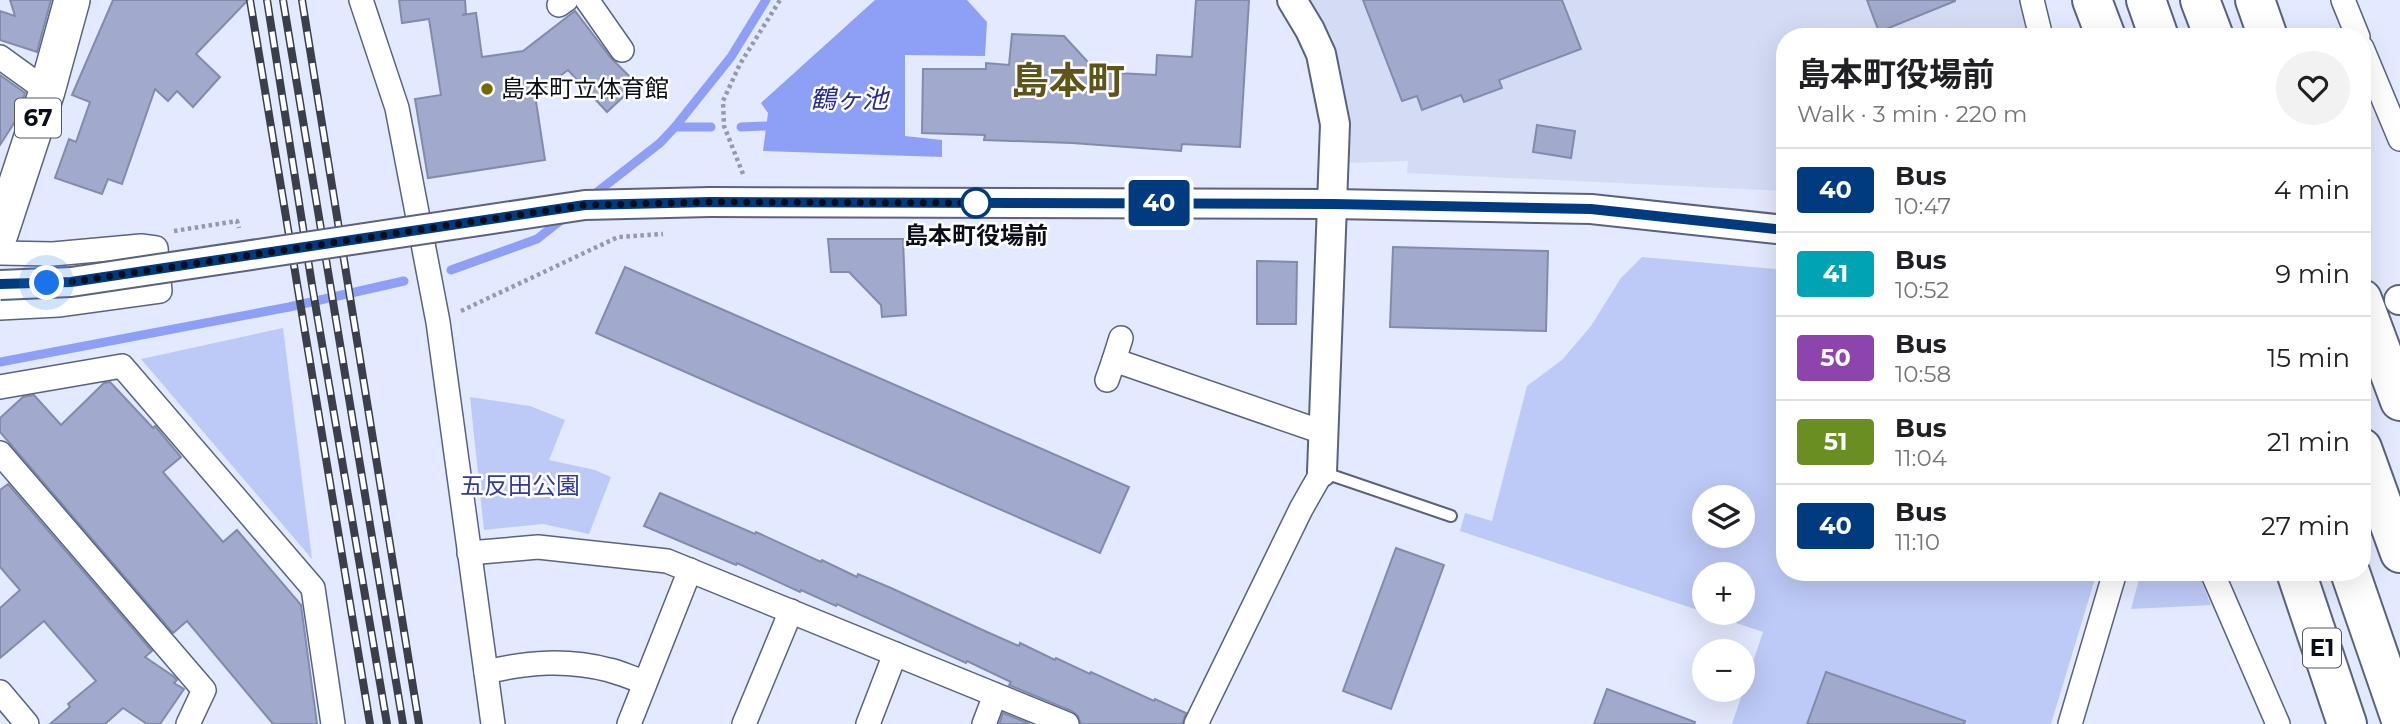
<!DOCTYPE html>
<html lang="en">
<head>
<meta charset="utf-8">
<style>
	body { margin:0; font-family:Montserrat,"Noto Sans JP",sans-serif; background:#f2f2f2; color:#202124; height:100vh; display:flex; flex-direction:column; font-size:26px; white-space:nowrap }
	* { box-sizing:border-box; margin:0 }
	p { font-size:23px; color:#757577 }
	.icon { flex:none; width:38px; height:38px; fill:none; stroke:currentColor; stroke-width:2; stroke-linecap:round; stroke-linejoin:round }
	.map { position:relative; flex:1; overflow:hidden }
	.sheet { position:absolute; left:1776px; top:28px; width:595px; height:553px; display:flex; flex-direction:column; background:#fff; border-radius:28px; box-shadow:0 7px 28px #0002 }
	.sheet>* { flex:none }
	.badge { padding:0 14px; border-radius:5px; font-size:24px; line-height:46px }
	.controls { position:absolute; left:1692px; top:485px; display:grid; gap:14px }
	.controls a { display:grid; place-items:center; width:63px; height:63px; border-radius:50%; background:#fff; box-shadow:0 7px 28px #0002; font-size:35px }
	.you { position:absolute; width:35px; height:35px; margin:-18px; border:5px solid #fff; border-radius:50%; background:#1a73e8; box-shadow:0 0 0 10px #1a73e833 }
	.map>.badge { position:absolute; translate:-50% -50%; box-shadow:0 0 0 4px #fff }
	.round { display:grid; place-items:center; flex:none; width:74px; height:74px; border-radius:37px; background:#f2f2f2 }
	.summary { display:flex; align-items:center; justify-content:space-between; height:119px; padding:0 21px }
	h1 { font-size:33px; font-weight:700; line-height:52px }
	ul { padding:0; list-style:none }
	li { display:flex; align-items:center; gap:21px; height:84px; padding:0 21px; border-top:2px solid #e0e0e0 }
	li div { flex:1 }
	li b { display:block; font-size:26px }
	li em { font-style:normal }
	li .badge { min-width:77px; font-weight:700; text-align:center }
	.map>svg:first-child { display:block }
	.built { fill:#d4dbf4 }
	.green { fill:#bdc9f6; fill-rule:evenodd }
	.water { fill:#8da0f6 }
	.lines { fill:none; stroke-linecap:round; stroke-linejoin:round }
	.stream { stroke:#8da0f6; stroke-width:9 }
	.building { fill:#a1aacc; stroke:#828bab; stroke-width:2 }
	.service-casing { stroke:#5a6280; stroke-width:14 }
	.minor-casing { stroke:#5a6280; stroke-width:26 }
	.tertiary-casing { stroke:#5a6280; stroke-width:32 }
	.primary-casing { stroke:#5a6280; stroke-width:38 }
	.motorway-casing { stroke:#5a6280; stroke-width:42 }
	.path { stroke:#959aab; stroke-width:4.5; stroke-dasharray:3.5 3.5; stroke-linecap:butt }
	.service { stroke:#fff; stroke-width:10 }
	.minor { stroke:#fff; stroke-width:23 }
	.tertiary { stroke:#fff; stroke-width:28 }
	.primary { stroke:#fff; stroke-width:35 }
	.motorway { stroke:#fff; stroke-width:38 }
	.rail-casing { stroke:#3b3f4c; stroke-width:8 }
	.rail { stroke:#fff; stroke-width:5; stroke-dasharray:16; stroke-linecap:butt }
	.tertiary-bridge-casing { stroke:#5a6280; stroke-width:32; stroke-linecap:butt }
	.tertiary-bridge { stroke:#fff; stroke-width:28 }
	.line-casing { stroke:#fff; stroke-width:16 }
	.line { stroke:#003b80; stroke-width:10 }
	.walk { stroke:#0b0e19; stroke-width:7; stroke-dasharray:0 12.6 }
	.poi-dot { fill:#776900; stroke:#fff; stroke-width:2.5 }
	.stop-dot { fill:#fff; stroke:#003b80; stroke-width:3.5 }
	.labels { text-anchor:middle; stroke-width:5; stroke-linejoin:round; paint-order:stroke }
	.shield { fill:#fff; stroke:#54565e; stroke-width:2 }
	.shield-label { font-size:23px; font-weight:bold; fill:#0b0e19 }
	.poi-label { font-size:24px; fill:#0b0e19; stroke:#fff; text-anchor:start }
	.stop-label { font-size:24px; font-weight:bold; fill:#0b0e19; stroke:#fff }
	.park-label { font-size:24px; fill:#323b9c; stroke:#fff }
	.water-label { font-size:26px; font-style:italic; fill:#282c8d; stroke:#fff }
	.town-label { font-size:38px; font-weight:bold; fill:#5f5518; stroke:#fff }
</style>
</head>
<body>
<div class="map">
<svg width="2400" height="724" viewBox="0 0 2400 724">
	<rect width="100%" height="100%" fill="#e3e9fe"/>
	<polygon class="built" points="1311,0 2023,0 2032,37 1785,37 1785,191 1407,173 1408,161 1350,163 1346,109 1333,39"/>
	<g class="green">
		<path d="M1642,257L1785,270V572H2097L2051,724H1732L1763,632L1706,613L1743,612V574H1704V612L1460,531L1465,513L1492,521L1527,386L1562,360L1591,326L1621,278ZM1704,497H1743V536H1704Z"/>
		<polygon points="283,328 312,559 141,359"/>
		<polygon points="470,397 530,406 565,420 549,460 595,470 611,477 589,534 543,524 484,530"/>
		<polygon points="2141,572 2198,572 2211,605 2131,609"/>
	</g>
	<polygon class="water" points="875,0 967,0 987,22 985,56 905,55 905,136 942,140 942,157 763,151 768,113 761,103"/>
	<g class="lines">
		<g class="stream">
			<polyline points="675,127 731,57 766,0"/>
			<polyline points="741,127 766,126"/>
			<polyline points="592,196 660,143 675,127 711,127"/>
			<polyline points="451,270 537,239 564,218"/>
			<polyline points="0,362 289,307 404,281"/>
		</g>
	</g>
	<g class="building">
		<polygon points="10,0 51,0 37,52 0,40 0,11 15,16"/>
		<polygon points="113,0 248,0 196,54 220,77 193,107 177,91 168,101 155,89 122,184 108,179 102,194 55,178 69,139 76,142 90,102 72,95"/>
		<polygon points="399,0 465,0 466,14 462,15 476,13 482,57 523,51 575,11 611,58 637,84 607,112 568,70 535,95 545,160 428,178 415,99 441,95 429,19 402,23"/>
		<polygon points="1196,0 1249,0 1240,147 1182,144 1181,151 1072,143 984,140 985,135 922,133 923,69 986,69 986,63 1009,65 1012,34 1064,36 1097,72 1156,75 1157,55 1192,57"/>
		<polygon points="1363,0 1562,0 1581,49 1499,80 1502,88 1464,102 1461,95 1422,110 1417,96 1402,101"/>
		<polygon points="1867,0 1955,0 1955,1 1879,32"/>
		<polygon points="0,75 25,93 16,120 0,145"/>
		<polygon points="1537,125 1575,131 1571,158 1533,152"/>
		<polygon points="828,239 903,239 906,315 882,317 881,305 849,272 831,272"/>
		<polygon points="1393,247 1548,251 1546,331 1390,327"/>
		<polygon points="1257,261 1297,262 1296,324 1257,324"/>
		<polygon points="625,267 1129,487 1100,553 596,333"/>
		<polygon points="110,382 153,428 155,426 181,457 163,472 223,542 237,530 301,605 317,724 273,724 187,621 173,633 0,432 0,418 23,397 34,395 61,425 104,383"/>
		<polygon points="8,484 152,651 145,657 173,676 177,680 174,683 184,689 160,724 147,724 123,708 105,724 50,724 70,707 68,704 96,681 44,621 0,658 0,608 20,590 0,567 0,490"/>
		<polygon points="660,493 755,534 756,532 821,562 822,560 857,577 858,574 891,588 987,632 1019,646 1020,643 1055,660 1056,658 1090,674 1091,672 1154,701 1155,699 1186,713 1182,724 1081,724 1078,716 1072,711 1009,685 1011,682 967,661 966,663 837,604 836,606 801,590 800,592 737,563 736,565 644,526"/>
		<polygon points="1396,548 1444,565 1391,709 1343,691"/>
		<polygon points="1826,672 1965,721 1964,724 1807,724"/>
		<polygon points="1607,689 1695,722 1694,724 1594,724"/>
		<polygon points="1003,713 1030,724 999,724"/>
	</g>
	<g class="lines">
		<defs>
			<polyline id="service" points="1322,472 1451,516"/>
			<g id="minor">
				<polyline points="361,0 397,108 438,322 493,724"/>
				<polyline points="587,0 622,50"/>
				<polyline points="2032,0 2041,37"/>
				<polyline points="2343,0 2358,37"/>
				<polyline points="559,5 566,0"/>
				<polyline points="2362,48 2400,139"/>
				<polyline points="0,57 47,91"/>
				<polyline points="0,253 53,254 141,246 156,248 160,291 58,305 0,308"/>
				<polyline points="1114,360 1121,338"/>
				<polyline points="1107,380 1114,360 1325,433"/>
				<polyline points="0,387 122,366 313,588 333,724"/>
				<polyline points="0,453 204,690 188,724"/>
				<polyline points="469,553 538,547 667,561 1067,724"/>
				<polyline points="2212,572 2278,724"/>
				<path d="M486,672C528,662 567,659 609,670C622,673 633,679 645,682"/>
				<polyline points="0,692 27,724"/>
				<polyline points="629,724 690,570"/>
				<polyline points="744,724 791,611"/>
				<polyline points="868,724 895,654"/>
				<polyline points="984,724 995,695"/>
				<polyline points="1196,724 1301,509 1322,472"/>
				<polyline points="2070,724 2115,572"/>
			</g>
			<g id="tertiary">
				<polyline points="1292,0 1310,30 1321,54 1335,124 1322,472"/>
				<polyline points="710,202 1333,204 1591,209 1785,230"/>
				<polyline points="2399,300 2400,300"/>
			</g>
			<polyline id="primary" points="0,234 47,91 72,0"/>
			<g id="motorway">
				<polyline points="2092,0 2106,37"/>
				<polyline points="2146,0 2159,37"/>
				<polyline points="2200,0 2214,37"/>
				<polyline points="2255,0 2268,37"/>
				<polyline points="2362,299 2400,401"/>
				<polyline points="2362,448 2400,553"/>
				<polyline points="2296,572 2347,724"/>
				<polyline points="2350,572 2400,717"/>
			</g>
		</defs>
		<use href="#service" class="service-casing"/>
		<use href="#minor" class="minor-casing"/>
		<use href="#tertiary" class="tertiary-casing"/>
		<use href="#primary" class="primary-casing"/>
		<use href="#motorway" class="motorway-casing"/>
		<g class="path">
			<polyline points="743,174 724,126 723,101 740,64 780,0"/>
			<polyline points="174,231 237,221 239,228"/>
			<polyline points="461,311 618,237 663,234"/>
		</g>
		<use href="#service" class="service"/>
		<use href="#minor" class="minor"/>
		<use href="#tertiary" class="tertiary"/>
		<use href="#primary" class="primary"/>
		<use href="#motorway" class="motorway"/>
		<defs>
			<g id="rail">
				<polyline points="250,0 370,724"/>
				<polyline points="267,0 312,285 387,724"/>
				<polyline points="283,0 403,724"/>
				<polyline points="302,0 419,724"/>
			</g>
		</defs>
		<use href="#rail" class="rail-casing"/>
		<use href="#rail" class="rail"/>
		<defs>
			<polyline id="tertiary-bridge" points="0,285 71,282 585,205 710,202"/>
		</defs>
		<use href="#tertiary-bridge" class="tertiary-bridge-casing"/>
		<use href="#tertiary-bridge" class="tertiary-bridge"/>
	</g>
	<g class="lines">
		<defs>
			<polyline id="line" points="0,284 71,282 585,205 710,202 1333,204 1591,209 1785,230"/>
		</defs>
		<use href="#line" class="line-casing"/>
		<use href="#line" class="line"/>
		<polyline class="walk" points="47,283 71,282 585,205 710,202 981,203 976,203"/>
	</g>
	<circle class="poi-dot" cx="487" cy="89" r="7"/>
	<circle class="stop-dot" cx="976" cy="203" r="14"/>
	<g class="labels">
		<g class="shield">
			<rect x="15" y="98.5" width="46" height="39" rx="5"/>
			<rect x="2303" y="628.5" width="38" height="39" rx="5"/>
		</g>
		<g class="shield-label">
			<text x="38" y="126">67</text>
			<text x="2322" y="656">E1</text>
		</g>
		<g class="poi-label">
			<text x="501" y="97">島本町立体育館</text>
		</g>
		<g class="stop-label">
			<text x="976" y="244">島本町役場前</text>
		</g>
		<g class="park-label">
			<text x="520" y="494">五反田公園</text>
		</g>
		<g class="water-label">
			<text x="849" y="108">鶴ヶ池</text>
		</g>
		<g class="town-label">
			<text x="1068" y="94">島本町</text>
		</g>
	</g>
</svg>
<div class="controls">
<a><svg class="icon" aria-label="layers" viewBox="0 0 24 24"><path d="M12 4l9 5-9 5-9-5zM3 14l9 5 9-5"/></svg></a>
<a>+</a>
<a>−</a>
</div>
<div class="you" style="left:47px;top:283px"></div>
<b class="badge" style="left:1159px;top:203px;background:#003b80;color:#fff">40</b>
<section class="sheet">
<div class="summary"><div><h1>島本町役場前</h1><p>Walk · 3 min · 220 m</p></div><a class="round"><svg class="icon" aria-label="heart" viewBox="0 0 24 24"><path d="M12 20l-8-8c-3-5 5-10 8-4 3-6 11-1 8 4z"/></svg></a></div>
<ul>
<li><span class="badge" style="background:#003b80;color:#fff">40</span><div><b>Bus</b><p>10:47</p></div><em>4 min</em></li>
<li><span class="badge" style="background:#00a3b4;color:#fff">41</span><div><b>Bus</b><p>10:52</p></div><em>9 min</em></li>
<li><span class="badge" style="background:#8e44ad;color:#fff">50</span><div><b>Bus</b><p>10:58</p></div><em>15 min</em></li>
<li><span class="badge" style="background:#6b8e23;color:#fff">51</span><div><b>Bus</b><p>11:04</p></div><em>21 min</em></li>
<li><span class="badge" style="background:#003b80;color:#fff">40</span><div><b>Bus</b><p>11:10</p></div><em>27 min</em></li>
</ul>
</section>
</div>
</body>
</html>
